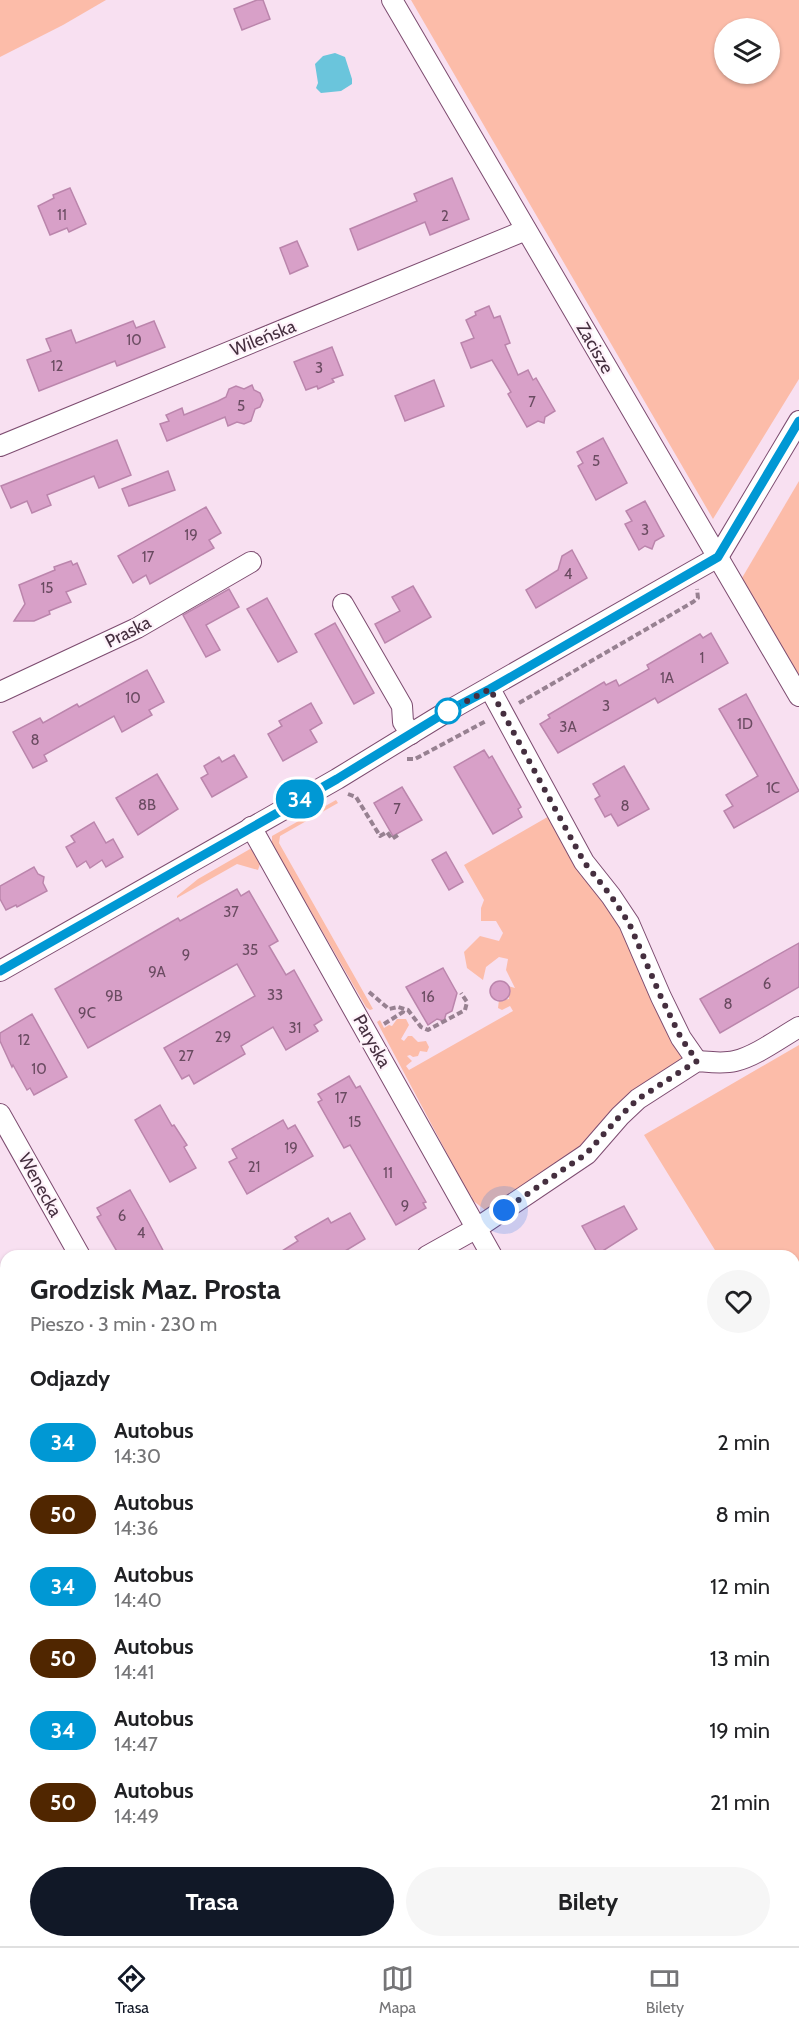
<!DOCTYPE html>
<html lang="pl">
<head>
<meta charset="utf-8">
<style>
	body { margin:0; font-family:Cabin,sans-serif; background:#f6f6f6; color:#202124; height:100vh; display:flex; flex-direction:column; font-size:22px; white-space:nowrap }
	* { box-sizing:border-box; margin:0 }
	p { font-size:20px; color:#757577 }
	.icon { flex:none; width:33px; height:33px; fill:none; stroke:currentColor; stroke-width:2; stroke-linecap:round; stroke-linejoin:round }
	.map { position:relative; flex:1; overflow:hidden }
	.side { position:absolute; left:0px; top:1250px; width:800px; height:698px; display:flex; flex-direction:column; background:#fff; border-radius:18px 18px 0 0; box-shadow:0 2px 4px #0004 }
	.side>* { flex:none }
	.badge { padding:0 12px; border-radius:20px; font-size:21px; line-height:39px }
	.buttons { position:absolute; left:714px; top:18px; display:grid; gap:12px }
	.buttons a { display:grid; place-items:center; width:66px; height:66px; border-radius:50%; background:#fff; box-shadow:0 2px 4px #0004; font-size:30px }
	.you { position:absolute; width:30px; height:30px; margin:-15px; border:4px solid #fff; border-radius:50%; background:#1a73e8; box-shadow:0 0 0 9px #1a73e833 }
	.map>.badge { position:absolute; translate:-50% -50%; box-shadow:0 0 0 3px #fff }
	h2 { padding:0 30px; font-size:22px; line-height:54px }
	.round { display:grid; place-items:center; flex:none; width:63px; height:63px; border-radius:32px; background:#f6f6f6 }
	.head { display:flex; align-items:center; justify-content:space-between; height:102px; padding:0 30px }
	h1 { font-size:28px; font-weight:700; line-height:45px }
	.button { display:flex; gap:12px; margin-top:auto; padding:12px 30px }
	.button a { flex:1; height:69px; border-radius:36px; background:#111827; color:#fff; font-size:24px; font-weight:700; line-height:69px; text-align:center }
	.button a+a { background:#f6f6f6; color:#202124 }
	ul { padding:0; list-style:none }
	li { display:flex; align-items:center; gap:18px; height:72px; padding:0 30px }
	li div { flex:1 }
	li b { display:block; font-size:22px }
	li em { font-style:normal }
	li .badge { min-width:66px; font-weight:700; text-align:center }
	.menu { display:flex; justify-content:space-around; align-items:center; height:84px; border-top:2px solid #e0e0e0; background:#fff; font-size:16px; color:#757577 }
	.menu a { display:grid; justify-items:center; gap:3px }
	.menu .active { color:#111827 }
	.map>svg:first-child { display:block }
	.green { fill:#fcbca9; fill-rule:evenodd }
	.water { fill:#6ac5dc }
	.building { fill:#d8a0c8; stroke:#bb85ac; stroke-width:1.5 }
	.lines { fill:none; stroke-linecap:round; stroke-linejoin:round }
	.minor-casing { stroke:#7d4c70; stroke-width:22 }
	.path { stroke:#978191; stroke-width:4; stroke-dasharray:6 3; stroke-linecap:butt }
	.minor { stroke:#fff; stroke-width:20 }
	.line-casing { stroke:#fff; stroke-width:14 }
	.line { stroke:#0098d4; stroke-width:9 }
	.walk { stroke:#452f3f; stroke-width:6; stroke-dasharray:0 10.8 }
	.stop-dot { fill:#fff; stroke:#0098d4; stroke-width:3 }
	.labels { text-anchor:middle; stroke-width:4.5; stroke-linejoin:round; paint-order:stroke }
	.number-label { font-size:15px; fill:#6a4b61 }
	.street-label { font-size:18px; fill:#452f3f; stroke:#fef2fa }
</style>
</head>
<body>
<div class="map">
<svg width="799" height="1946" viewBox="0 0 799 1946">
	<rect width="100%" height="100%" fill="#f8e0f1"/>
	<g class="green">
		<polygon points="0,0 106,0 63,25 0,57"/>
		<path d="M411,0H799V379L713,519ZM724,28H770V74H724Z"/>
		<polygon points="799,481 799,685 739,583"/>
		<polygon points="336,800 338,803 280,836 279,843 373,1009 370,1010 366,1007 272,844 272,836"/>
		<polygon points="551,815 613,909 682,1057 681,1063 603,1132 500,1212 485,1210 471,1199 472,1197 468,1193 377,1022 380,1020 384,1028 389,1025 392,1026 397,1019 406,1019 409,1025 401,1039 404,1041 408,1036 412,1036 418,1042 426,1041 429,1047 427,1052 420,1051 418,1056 413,1057 410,1055 407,1056 412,1061 406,1066 409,1070 513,1011 510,1006 502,1010 498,1008 499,1000 509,999 508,986 515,988 506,970 508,959 499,957 486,967 483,980 467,968 464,952 480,936 499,941 503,933 496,921 481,921 481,908 484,900 464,865"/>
		<polygon points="250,849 255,851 261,861 258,870 237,864 177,898 177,896 198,879"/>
		<polygon points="799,1045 799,1351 794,1354 794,1256 718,1255 644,1135"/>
		<polygon points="799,1575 799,1946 368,1946 365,1941 794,1941 794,1577"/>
	</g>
	<polygon class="water" points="335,53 345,57 352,79 352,84 341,91 321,93 316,88 318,83 315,64 323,56"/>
	<g class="building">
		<polygon points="257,0 263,0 270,19 242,30 234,9"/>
		<polygon points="452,178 469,219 430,235 425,222 358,250 350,229 417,201 414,194"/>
		<polygon points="70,188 86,224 69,232 67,228 50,235 38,206 54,198 53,195"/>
		<polygon points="297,241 308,266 290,274 280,248"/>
		<polygon points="489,306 494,318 500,316 510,343 505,345 518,375 528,370 533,380 536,378 555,411 545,417 544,423 538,421 527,427 508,394 511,392 492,360 471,368 461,343 474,338 466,320 476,315 475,312"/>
		<polygon points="133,321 136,328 154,321 165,347 117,366 115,361 39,391 27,360 51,351 46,339 71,330 76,343"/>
		<polygon points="332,347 343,375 332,379 334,382 318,389 317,386 306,390 294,362"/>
		<polygon points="434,380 444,406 405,421 395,396"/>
		<polygon points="252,385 254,390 260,393 263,400 260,407 255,409 251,421 244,424 237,422 228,426 225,417 167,441 160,424 169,421 166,415 182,408 184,415 218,401 226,397 229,389 236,386 244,389"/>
		<polygon points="603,438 627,483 596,500 578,466 583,463 577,452"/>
		<polygon points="117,440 131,475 99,488 94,476 47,495 51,505 32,513 27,501 11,508 1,486"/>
		<polygon points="168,471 175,490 129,506 122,489"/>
		<polygon points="645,501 664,536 655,541 652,549 645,546 639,550 625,524 632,521 626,511"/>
		<polygon points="206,507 221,533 209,540 214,548 150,584 146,575 133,583 118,556"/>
		<polygon points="572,550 587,578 536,608 526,590 558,570 562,556"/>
		<polygon points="71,561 73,565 77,563 86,584 66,592 71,602 49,611 50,614 34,621 14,621 25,604 19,585 55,570 54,567"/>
		<polygon points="413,586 431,617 385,643 375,624 400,611 392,597"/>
		<polygon points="229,589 239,607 206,625 220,650 206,657 183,615"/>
		<polygon points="267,598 297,652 278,662 247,609"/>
		<polygon points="335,623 374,693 354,704 315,634"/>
		<polygon points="711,633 728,663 658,703 655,698 558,753 540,724 550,718 548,715 604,682 606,685 616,680 619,686 649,669 647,665 666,654 700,634 703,638"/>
		<polygon points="147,670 164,702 149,710 152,715 122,732 114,716 44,755 47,761 33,768 13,732 40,718 43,723 77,704 79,707"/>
		<polygon points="746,694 799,791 734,828 724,811 733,806 726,795 758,776 719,709"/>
		<polygon points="311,703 322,723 310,730 317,742 283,761 268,734 282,726 279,721"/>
		<polygon points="484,750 489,758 492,756 521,807 518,809 522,817 493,834 454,767"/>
		<polygon points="234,755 247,777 212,797 201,778 208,774 204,766 219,757 222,762"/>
		<polygon points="624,766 649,809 618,826 611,814 605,817 595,799 600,796 593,784"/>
		<polygon points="157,774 178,809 138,835 116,798"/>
		<polygon points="402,787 422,820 393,836 374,803"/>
		<polygon points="94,822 106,843 113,839 123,857 106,867 102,860 90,868 86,861 77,867 66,847 75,842 71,836"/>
		<polygon points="446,852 463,882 449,890 432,860"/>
		<polygon points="34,867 38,874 44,877 43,883 47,891 17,907 16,905 6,910 0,899 0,886"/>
		<polygon points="237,889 241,896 249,891 278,941 269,946 286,975 294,970 322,1020 314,1025 318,1031 286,1050 273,1027 241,1046 245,1054 204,1078 194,1084 189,1075 182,1079 164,1048 255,996 237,964 88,1048 55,989 159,929 178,918 180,921"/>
		<polygon points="799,943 799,987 720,1033 700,999"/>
		<polygon points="443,968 457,993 452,1011 446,1014 444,1021 437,1019 428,1025 406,987"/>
		<circle cx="500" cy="991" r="10"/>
		<polygon points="32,1014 67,1077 34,1095 30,1088 27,1090 13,1065 12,1067 0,1041 0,1033"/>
		<polygon points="349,1076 356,1088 360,1086 426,1202 423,1203 426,1208 396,1225 350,1145 344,1148 318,1102 322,1100 318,1094"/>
		<polygon points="160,1105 172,1126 174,1125 187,1145 184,1147 196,1168 170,1182 135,1120"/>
		<polygon points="283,1120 288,1129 295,1125 313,1156 247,1194 229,1162 237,1158 232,1149"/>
		<polygon points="130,1190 148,1222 166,1256 119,1255 97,1217 101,1215 97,1208"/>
		<polygon points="624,1206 637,1229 598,1254 582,1226"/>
		<polygon points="350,1213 365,1239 345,1251 344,1256 274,1256 298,1241 295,1237 328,1218 331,1223"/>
	</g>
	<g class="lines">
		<defs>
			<g id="minor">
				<polyline points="392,0 799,696"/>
				<polyline points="0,446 526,230"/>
				<polyline points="343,604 402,706 403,722 411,734"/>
				<polyline points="490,689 584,862 611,896 629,923 661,997 681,1038 697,1061"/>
				<polyline points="0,692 137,628 251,562"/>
				<polyline points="251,827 492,1256"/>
				<polyline points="0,971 337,779 448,711 718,557 799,421"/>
				<polyline points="0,1114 80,1256"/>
				<path d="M427,1256L477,1228L587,1154L620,1116L638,1099L697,1061C710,1062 723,1064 735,1061C756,1056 780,1038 799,1027"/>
				<polyline points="0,1839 6,1836"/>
			</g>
		</defs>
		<use href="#minor" class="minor-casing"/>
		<g class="path">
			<polyline points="519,703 693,602 698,598 697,589"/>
			<polyline points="407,759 415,759 486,721"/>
			<polyline points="348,794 356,797 380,836 387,832 392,839 398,835"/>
			<polyline points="369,992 389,1009 398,1007 408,1010 421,1027 428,1030 465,1010 467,1002 461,993"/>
			<polyline points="384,1024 403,1012 404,1008"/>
		</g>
		<use href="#minor" class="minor"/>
	</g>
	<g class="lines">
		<defs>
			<polyline id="line" points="0,971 337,779 448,711 490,689 718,557 799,421"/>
		</defs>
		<use href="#line" class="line-casing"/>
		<use href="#line" class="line"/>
		<polyline class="walk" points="448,711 490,689 584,862 611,896 629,923 661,997 681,1038 697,1061 638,1099 620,1116 586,1154 504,1210"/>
	</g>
	<circle class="stop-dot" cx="448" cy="711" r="12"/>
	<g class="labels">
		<g class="number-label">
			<text x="62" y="220">11</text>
			<text x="445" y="221">2</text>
			<text x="134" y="345">10</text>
			<text x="57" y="371">12</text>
			<text x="319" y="373">3</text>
			<text x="532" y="407">7</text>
			<text x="241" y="411">5</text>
			<text x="596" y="466">5</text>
			<text x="645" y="535">3</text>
			<text x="191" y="540">19</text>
			<text x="148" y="562">17</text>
			<text x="568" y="579">4</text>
			<text x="47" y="593">15</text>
			<text x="702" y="663">1</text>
			<text x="667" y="683">1A</text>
			<text x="133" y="703">10</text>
			<text x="606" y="711">3</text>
			<text x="745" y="729">1D</text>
			<text x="568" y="732">3A</text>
			<text x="35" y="745">8</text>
			<text x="773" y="793">1C</text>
			<text x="147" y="810">8B</text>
			<text x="625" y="811">8</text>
			<text x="397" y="814">7</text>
			<text x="231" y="917">37</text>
			<text x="250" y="955">35</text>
			<text x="186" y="960">9</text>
			<text x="157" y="977">9A</text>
			<text x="767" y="989">6</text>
			<text x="275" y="1000">33</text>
			<text x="114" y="1001">9B</text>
			<text x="428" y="1002">16</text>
			<text x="728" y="1009">8</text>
			<text x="87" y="1018">9C</text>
			<text x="295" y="1033">31</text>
			<text x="223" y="1042">29</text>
			<text x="24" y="1045">12</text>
			<text x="186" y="1061">27</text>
			<text x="39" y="1074">10</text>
			<text x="341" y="1103">17</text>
			<text x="355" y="1127">15</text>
			<text x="291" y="1153">19</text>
			<text x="254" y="1172">21</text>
			<text x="388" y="1178">11</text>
			<text x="405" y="1211">9</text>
			<text x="122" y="1221">6</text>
			<text x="141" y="1238">4</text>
		</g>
		<g class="street-label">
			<text transform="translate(263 338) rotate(-22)" y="6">Wileńska</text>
			<text transform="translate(595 348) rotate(60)" y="6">Zacisze</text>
			<text transform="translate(128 632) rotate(-27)" y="6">Praska</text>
			<text transform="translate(372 1041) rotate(61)" y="6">Paryska</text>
			<text transform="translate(40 1185) rotate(61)" y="6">Wenecka</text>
		</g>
	</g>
</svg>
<div class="buttons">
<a><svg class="icon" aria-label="layers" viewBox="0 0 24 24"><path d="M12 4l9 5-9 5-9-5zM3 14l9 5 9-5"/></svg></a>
</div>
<div class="you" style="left:504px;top:1210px"></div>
<b class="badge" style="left:300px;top:799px;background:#0098d4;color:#fff">34</b>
<section class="side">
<div class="head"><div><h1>Grodzisk Maz. Prosta</h1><p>Pieszo · 3 min · 230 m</p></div><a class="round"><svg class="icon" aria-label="heart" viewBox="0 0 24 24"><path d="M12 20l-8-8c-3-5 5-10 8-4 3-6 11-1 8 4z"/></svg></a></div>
<h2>Odjazdy</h2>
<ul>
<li><span class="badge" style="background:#0098d4;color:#fff">34</span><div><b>Autobus</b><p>14:30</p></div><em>2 min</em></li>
<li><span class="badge" style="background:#502600;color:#fff">50</span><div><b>Autobus</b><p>14:36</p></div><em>8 min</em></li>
<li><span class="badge" style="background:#0098d4;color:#fff">34</span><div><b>Autobus</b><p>14:40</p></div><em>12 min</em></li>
<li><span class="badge" style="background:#502600;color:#fff">50</span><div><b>Autobus</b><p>14:41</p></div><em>13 min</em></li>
<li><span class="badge" style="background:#0098d4;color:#fff">34</span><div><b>Autobus</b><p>14:47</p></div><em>19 min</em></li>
<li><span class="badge" style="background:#502600;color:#fff">50</span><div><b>Autobus</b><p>14:49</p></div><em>21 min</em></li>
</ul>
<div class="button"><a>Trasa</a><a>Bilety</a></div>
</section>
</div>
<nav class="menu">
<a class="active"><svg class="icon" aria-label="directions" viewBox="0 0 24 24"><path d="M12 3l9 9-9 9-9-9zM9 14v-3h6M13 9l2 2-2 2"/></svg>Trasa</a>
<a><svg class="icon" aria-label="map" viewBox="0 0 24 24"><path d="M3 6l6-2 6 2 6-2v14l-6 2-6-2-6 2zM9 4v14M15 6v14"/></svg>Mapa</a>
<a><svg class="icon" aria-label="tickets" viewBox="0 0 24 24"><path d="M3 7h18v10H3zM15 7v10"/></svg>Bilety</a>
</nav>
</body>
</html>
